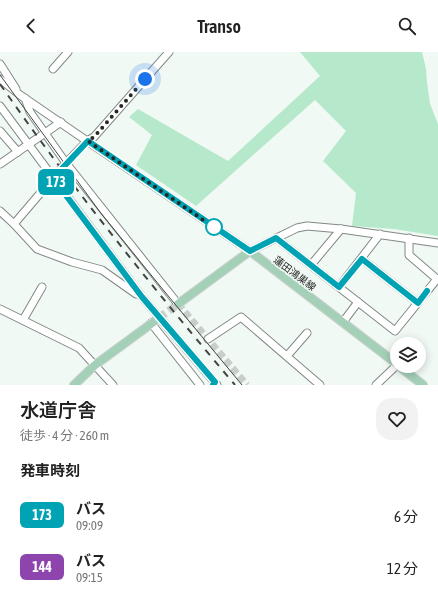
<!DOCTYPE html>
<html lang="ja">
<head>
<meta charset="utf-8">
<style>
	body { margin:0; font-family:"Asap Condensed","Noto Sans JP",sans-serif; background:#f2f2f2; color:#222; height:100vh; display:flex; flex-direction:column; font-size:15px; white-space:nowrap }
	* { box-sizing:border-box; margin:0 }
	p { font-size:13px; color:#767676 }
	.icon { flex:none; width:22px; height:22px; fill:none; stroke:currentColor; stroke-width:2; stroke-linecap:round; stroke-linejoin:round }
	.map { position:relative; height:333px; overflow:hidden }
	.side { display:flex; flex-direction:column; background:#fff; flex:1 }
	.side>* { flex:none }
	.badge { padding:0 8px; border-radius:6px; font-size:14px; line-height:26px }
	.fabs { position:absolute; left:390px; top:285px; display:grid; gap:8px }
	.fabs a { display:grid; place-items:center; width:36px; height:36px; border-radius:50%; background:#fff; box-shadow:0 2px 10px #0003; font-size:20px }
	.you { position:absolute; width:20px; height:20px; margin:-10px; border:3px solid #fff; border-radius:50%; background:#1a73e8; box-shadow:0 0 0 6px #1a73e833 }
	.map>.badge { position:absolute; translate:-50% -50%; box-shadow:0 0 0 2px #fff }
	h2 { padding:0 20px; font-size:15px; line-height:36px }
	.round { display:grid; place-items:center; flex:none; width:42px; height:42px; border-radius:16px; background:#f2f2f2 }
	.summary { display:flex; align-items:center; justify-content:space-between; height:68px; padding:0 20px }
	h1 { font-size:19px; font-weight:600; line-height:30px }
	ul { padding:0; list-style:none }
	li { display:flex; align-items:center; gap:12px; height:52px; padding:0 20px }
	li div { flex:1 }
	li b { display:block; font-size:15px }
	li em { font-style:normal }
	li .badge { min-width:44px; font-weight:700; text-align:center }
	header { display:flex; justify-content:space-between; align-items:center; height:52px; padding:0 20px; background:#fff; font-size:18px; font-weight:600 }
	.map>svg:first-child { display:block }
	.green { fill:#b6e8cb }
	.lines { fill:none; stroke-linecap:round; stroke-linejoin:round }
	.minor-tunnel { stroke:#c8cfcb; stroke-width:7; stroke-dasharray:7 3.5; stroke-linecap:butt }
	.major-tunnel { stroke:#c8cfcb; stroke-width:8; stroke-dasharray:8 4; stroke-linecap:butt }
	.minor-casing { stroke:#828984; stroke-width:9 }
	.major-casing { stroke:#d3d4d3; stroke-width:10 }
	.minor { stroke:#fff; stroke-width:7 }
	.major { stroke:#a4d0b8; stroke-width:8 }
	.tram { stroke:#424643; stroke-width:1 }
	.rail { stroke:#424643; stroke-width:2; stroke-dasharray:7 7; stroke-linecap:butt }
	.line-casing { stroke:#fff; stroke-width:9 }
	.line { stroke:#00a3b4; stroke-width:6 }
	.walk { stroke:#242725; stroke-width:4; stroke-dasharray:0 7.2 }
	.stop-dot { fill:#fff; stroke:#00a3b4; stroke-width:2 }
	.labels { text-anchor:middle; stroke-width:3.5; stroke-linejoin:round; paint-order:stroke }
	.street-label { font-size:10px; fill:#242725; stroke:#f1f9f4 }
</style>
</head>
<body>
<header><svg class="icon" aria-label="back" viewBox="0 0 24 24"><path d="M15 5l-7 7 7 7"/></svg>Transo<svg class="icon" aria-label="search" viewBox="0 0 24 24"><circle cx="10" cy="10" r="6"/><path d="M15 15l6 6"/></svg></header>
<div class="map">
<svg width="438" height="333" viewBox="0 0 438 333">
	<rect width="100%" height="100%" fill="#f1f9f4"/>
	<polygon class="green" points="300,0 422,0 426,17 427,30 430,52 438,72 438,184 394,177 352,174 356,141 323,109 346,79 315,48 196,154 136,113 152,83 129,65 138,57 228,109 320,24"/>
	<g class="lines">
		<polyline class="minor-tunnel" points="178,252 247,333"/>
		<polyline class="major-tunnel" points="159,266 178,252"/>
		<defs>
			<g id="minor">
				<polyline points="0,12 16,37"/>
				<polyline points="53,17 68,0"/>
				<polyline points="0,27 20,43 87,89 250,199 297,176 307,174 341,177 438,191"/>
				<polyline points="25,46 30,60 66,111 178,252"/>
				<polyline points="0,54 142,245 217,333"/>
				<polyline points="0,79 18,100"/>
				<polyline points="0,112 61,70"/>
				<polyline points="0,159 14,172 37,197 72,210 102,218 136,242"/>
				<polyline points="14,172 66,111 87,89 94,85 169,0"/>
				<polyline points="276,186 395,279 437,227 409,203 409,186"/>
				<polyline points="362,207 418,251"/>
				<polyline points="311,213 341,177"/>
				<polyline points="339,235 380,182"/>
				<polyline points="0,257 79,296 113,333"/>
				<polyline points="23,268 42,235"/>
				<polyline points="343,270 358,250"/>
				<polyline points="151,271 200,333"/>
				<polyline points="208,287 241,265 320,333"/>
				<polyline points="287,304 307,281"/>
				<polyline points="376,333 397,313"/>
			</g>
			<g id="major">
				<polyline points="178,252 250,199 397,312"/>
				<polyline points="399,314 423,333"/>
				<polyline points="74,333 95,313 159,266"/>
			</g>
		</defs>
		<use href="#minor" class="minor-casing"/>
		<use href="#major" class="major-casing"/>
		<use href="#minor" class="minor"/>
		<use href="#major" class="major"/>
		<polyline class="tram" points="0,23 100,160 160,234 242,333"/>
		<path class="rail" d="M0,32C73,137 153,236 235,333"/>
	</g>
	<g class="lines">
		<defs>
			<polyline id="line" points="213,333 215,330 142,245 53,126 88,89 250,199 276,186 339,235 362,207 418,251 427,239"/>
		</defs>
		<use href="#line" class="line-casing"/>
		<use href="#line" class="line"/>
		<polyline class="walk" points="145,27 94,85 88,89 218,178 214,175"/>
	</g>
	<circle class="stop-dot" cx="214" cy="175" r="8"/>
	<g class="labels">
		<g class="street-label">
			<text transform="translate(295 221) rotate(37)" y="4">蓮田鴻巣線</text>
		</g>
	</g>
</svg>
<div class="fabs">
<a><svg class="icon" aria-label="layers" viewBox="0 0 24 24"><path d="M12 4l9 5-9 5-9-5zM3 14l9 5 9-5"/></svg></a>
</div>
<div class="you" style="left:145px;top:27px"></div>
<b class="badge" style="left:56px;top:130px;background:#00a3b4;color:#fff">173</b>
</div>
<section class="side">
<div class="summary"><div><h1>水道庁舎</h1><p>徒歩 · 4 分 · 260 m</p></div><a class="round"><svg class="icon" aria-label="heart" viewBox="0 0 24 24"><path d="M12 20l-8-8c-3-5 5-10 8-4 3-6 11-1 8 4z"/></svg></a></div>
<h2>発車時刻</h2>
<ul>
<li><span class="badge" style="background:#00a3b4;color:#fff">173</span><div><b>バス</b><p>09:09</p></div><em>6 分</em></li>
<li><span class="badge" style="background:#8e44ad;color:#fff">144</span><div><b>バス</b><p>09:15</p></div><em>12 分</em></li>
</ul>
</section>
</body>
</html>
